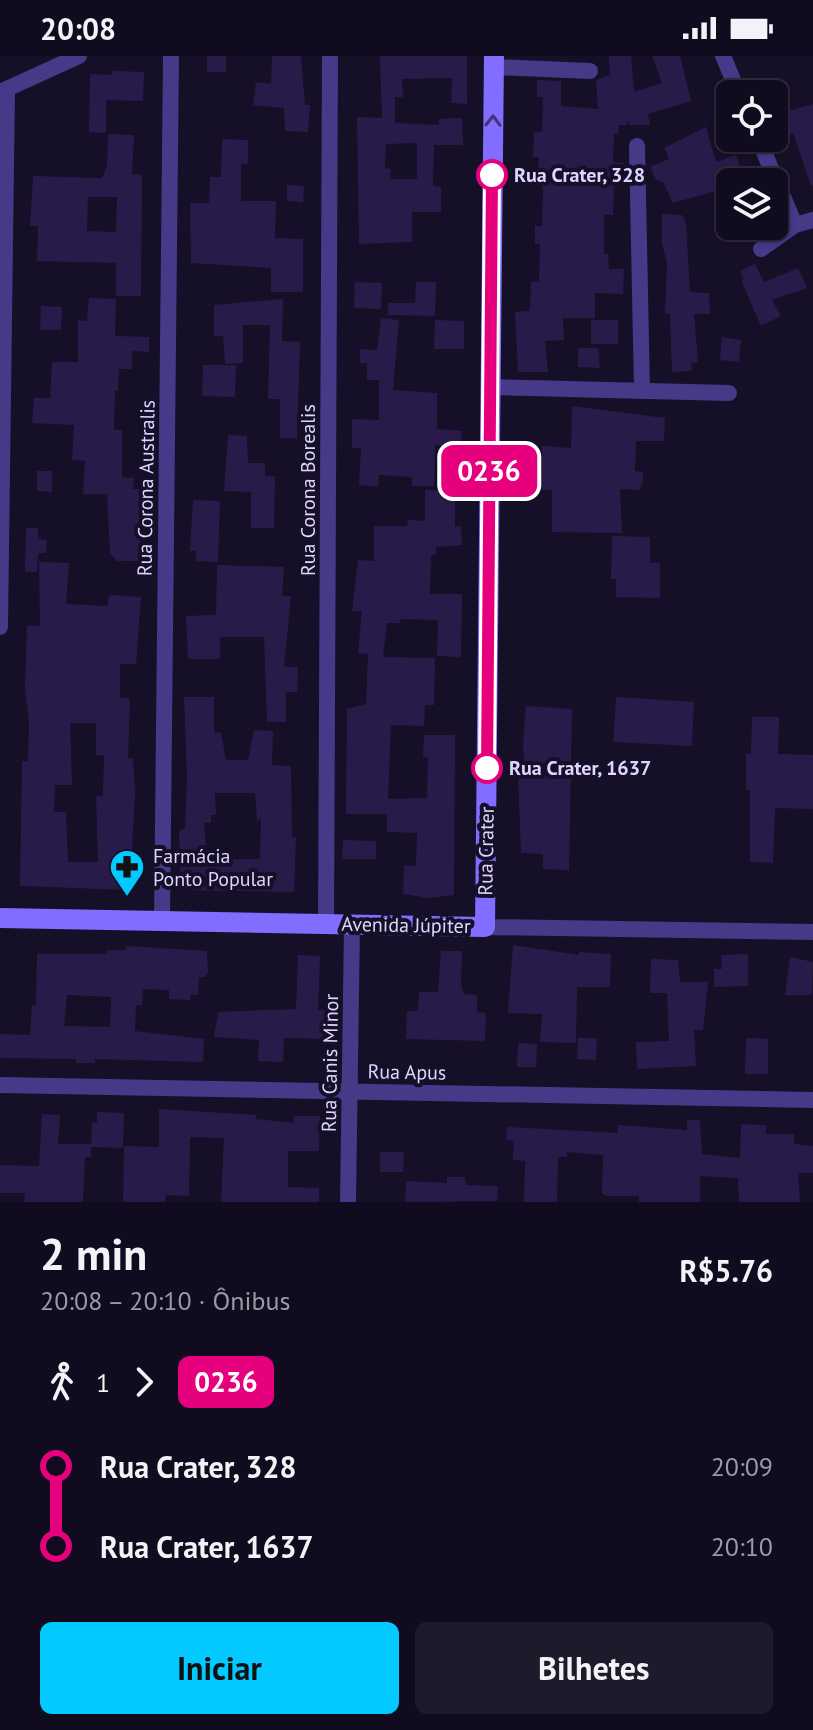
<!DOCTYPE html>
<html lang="pt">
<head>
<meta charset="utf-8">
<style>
	body { margin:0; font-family:"PT Sans",sans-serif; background:#1e192b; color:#f1f3f6; height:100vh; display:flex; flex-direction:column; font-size:30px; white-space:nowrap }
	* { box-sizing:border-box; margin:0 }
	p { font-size:26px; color:#9c9ba4 }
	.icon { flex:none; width:44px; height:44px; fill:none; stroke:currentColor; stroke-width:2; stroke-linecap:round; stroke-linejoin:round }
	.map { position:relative; height:1146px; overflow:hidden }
	.panel { display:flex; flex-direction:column; background:#100b1e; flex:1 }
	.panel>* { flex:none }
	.badge { padding:0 16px; border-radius:12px; font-size:28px; line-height:52px }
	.controls { position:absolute; left:716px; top:24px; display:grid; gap:16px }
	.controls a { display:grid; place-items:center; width:72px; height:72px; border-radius:12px; background:#100b1e; box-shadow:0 2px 6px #0004,0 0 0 2px #302b3c; font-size:40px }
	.map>.badge { position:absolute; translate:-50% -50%; box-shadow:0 0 0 4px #fff }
	.legs { display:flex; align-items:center; gap:12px; height:88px; padding:0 40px; font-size:26px }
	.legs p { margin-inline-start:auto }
	.headline { display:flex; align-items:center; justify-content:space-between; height:136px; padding:0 40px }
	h1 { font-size:44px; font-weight:700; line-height:60px }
	.cta { display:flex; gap:16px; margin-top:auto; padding:16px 40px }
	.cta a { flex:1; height:92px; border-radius:12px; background:#02c9ff; color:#111; font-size:32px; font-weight:700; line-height:92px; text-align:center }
	.cta a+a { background:#1e192b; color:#f1f3f6 }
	ul { padding:0 40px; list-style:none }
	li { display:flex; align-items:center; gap:28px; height:80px; font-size:30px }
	li i { display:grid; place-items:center; width:12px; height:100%; margin:0 10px; background:currentColor }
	li i::after { content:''; width:20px; height:20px; margin:-10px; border:6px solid; border-radius:50%; background:#100b1e }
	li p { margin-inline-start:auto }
	li:first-child i { background:linear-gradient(#0000 50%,currentColor 0) }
	li:last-child i { background:linear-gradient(currentColor 50%,#0000 0) }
	.status { display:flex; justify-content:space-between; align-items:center; height:56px; padding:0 40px; background:#100b1e; direction:ltr }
	.status svg { height:22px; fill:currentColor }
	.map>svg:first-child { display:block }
	.building { fill:#291b49; fill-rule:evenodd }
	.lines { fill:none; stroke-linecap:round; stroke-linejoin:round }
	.street { stroke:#453988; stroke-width:16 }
	.secondary { stroke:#816dff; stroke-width:20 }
	.oneway { stroke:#41357e }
	.line-1-casing { stroke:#fff; stroke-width:18 }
	.line-1 { stroke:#e6007e; stroke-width:12 }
	.stop-1-dot { fill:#fff; stroke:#e6007e; stroke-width:4 }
	.labels { text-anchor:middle; stroke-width:8; stroke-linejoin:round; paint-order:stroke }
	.stop-label { font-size:20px; font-weight:bold; fill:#dfd6ff; stroke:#160f28; text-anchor:start }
	.street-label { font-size:20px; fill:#dfd6ff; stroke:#160f28 }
	.poi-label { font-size:20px; fill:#dfd6ff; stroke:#160f28; text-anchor:start }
</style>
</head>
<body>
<div class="status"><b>20:08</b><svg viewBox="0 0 49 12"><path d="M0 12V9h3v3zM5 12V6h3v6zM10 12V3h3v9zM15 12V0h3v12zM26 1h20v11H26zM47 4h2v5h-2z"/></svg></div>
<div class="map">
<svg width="813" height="1146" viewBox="0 0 813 1146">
	<rect width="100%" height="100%" fill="#160f28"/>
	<g class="building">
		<rect x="207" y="0" width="19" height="16"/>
		<polygon points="272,0 301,0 305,49 310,49 308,76 285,75 284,52 253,49 256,26 271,28"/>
		<path d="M380,0H467V48L451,47L452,22L402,23L403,41H395V67L439,69V63L462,62L463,89H434L433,130L441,131V156H412V186L359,188L357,61L382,62ZM417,87V123H390L391,113L385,112L386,88Z"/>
		<polygon points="609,0 631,0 634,36 662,27 652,0 680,0 691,45 648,58 650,69 630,69 628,65 627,69 619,69 618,78 614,78 613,106 624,107 622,126 621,130 614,130 613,159 604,159 604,198 608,198 609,213 624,213 623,238 595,237 595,262 563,262 564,284 545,285 548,316 518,316 515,256 530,255 531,226 539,226 540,188 535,188 535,170 542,170 543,135 542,127 537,127 539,101 533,101 534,76 542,76 543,41 537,41 537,24 561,25 561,50 598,53 596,24 610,19"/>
		<polygon points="112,15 144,16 143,45 106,44 106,77 89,76 90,18 112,19"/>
		<polygon points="813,48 813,129 811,130 793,77 784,79 778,58"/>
		<polygon points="706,71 716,106 736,99 744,124 730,126 730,170 725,171 716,135 673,147 663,126 656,124 650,111 669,103 664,92"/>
		<path d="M108,78L134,79L132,118L142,119L141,240H116V207L37,205L38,170H30L33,120L102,122L107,110ZM88,141H117L116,176L87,175Z"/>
		<polygon points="222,83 248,84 248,108 241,108 241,145 276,145 275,182 303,183 303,236 271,236 271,212 191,207 190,147 209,147 210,121 221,121"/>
		<polygon points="287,129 304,130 303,146 287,145"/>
		<polygon points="662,158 682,159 686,167 690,236 709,237 710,258 694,258 698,306 691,307 692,315 672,316 670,258 665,258 667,207 662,187"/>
		<polygon points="755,208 764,226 798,212 807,232 772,244 781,260 761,270 741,224 744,223 740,215"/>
		<polygon points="355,226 382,227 381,253 354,252"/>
		<polygon points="416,226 436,226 435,260 388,259 388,247 415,247"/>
		<polygon points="89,242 116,243 115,280 149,281 149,296 132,295 132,313 119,313 118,335 115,335 114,374 122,374 122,421 134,422 133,433 139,433 141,505 117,505 110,497 107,438 83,438 85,405 72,404 74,369 32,367 34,342 50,342 52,306 78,306 78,264 87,265"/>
		<polygon points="283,243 282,285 300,286 297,382 280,382 280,343 268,343 270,269 243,269 243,307 225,308 223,280 214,280 214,249"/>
		<polygon points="41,250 62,251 61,274 40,274"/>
		<polygon points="381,262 399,264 393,334 437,337 437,373 462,375 460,391 435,389 434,430 412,430 412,421 379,419 378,431 359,429 361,392 352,392 352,363 379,364 379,324 367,324 367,307 360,307 360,293 377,294"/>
		<polygon points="435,264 464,265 464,293 434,293"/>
		<rect x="591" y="264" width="27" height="24"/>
		<polygon points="722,281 741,284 739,306 720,304"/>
		<polygon points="578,292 598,292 600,312 578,311"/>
		<polygon points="203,309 236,309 235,341 202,340"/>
		<polygon points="572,350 665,362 664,385 636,385 635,415 643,416 643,426 639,434 620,433 622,477 552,476 552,434 541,434 542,390 571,392"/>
		<polygon points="228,379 247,380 248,407 265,407 265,420 275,420 274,472 251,472 251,436 224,435"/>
		<polygon points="37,415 52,415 52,436 37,435"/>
		<polygon points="425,434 455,434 455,470 461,470 462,489 436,491 436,499 431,499 430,538 462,538 461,601 437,600 438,564 401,563 400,567 387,567 383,601 435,602 434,649 425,649 424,670 391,669 388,743 427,742 428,701 423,701 424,679 455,679 454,839 429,842 403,838 404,809 416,810 417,777 387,776 387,758 346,758 347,653 366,648 368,598 358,597 362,555 352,555 358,504 374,505 374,470 407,470 408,464 425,465"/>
		<polygon points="193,444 220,445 218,506 196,505 196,495 190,495"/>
		<polygon points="26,472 38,472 38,483 47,484 46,497 38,497 37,516 25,516"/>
		<polygon points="612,480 650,481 650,507 660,507 660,542 616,541 616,523 611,523"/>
		<path d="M39,506L69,507L66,548L108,550V541L111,539L141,541L136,608H120V642H129L130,646L128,702H133L135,736L130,834L20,830L22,705H28L29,666L25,633L27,570H40ZM70,667H96V699L104,700L103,740H96L98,806H68L66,756H54L55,729H72Z"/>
		<polygon points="217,509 284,511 282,540 291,540 284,611 298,611 297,636 286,636 286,666 267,666 264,581 220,581 220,603 188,603 186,560 216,559"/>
		<path d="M184,641H214V673L215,677L221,676L226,704H248L254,674L273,675L272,709L291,710L292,781H296L294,836L181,834L179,775L185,772L187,722ZM215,737H255L257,764L261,763L260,803H207L204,767H211V759H216Z"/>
		<polygon points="616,641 694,646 692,690 613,686"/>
		<polygon points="526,650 572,653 569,814 543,813 543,798 521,797 518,716 525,715 523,689"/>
		<polygon points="752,661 779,661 778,698 813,699 813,753 775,752 773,807 750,806 750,734 746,734 746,697 751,698"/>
		<polygon points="343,784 376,785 376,803 342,803"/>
		<polygon points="513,889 579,899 579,896 611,898 610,931 577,931 576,987 540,986 542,958 508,957"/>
		<path d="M126,890L207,895L208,917L205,921H199L198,939H190V944L169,943V934L143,933L142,949H136L135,975L204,983L203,1006L95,1003V1007H76V1003L0,1002V978L30,979L32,949H36L37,898H107V894H126ZM67,939L111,941L110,971L64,970Z"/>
		<polygon points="441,895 462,895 461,929 464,938 477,939 477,956 486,957 485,985 406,983 407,955 418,955 419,936 438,936"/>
		<polygon points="748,898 748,930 714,931 714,913 722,913 721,899"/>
		<polygon points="298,899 320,900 318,954 326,954 325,983 284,982 283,1006 258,1005 259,984 214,981 218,956 296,953"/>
		<polygon points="790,901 813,906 812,939 785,939"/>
		<polygon points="651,903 678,904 680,926 708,926 703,974 694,974 696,1010 637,1013 636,986 669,985 667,937 650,937"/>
		<polygon points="578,982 597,982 596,1004 577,1003"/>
		<polygon points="746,982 768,983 768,1018 745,1018"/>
		<polygon points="518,987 537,988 536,1011 517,1011"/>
		<polygon points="159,1053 256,1059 256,1063 294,1067 294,1060 320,1060 319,1095 288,1095 288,1131 319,1132 319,1146 221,1146 224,1082 190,1081 189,1140 166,1139 165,1146 123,1146 124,1090 159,1091"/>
		<polygon points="97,1056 124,1057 123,1092 91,1091 92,1067 97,1067"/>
		<polygon points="42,1058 60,1059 58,1088 91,1088 91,1101 85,1101 83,1146 24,1146 25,1137 0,1137 0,1109 39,1110"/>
		<polygon points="687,1064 700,1064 702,1098 740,1102 741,1068 766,1069 766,1078 794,1078 794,1088 813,1090 813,1117 798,1117 800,1146 739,1146 738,1122 700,1120 700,1146 639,1146 639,1140 607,1140 602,1138 603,1099 567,1096 567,1101 558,1101 557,1146 524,1146 525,1105 513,1104 514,1085 506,1084 507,1071 618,1077 618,1069 687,1074"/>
		<polygon points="380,1096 404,1096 403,1116 380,1116"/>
		<polygon points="447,1121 465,1121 466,1129 498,1130 497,1145 405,1146 406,1125 447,1127"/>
	</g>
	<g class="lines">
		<g class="street">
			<polyline points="723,0 739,38"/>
			<polyline points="494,11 590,15"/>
			<polyline points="0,36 79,0"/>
			<polyline points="758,82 795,169"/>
			<polyline points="637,90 642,335"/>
			<polyline points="761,193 795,169 813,164"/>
			<polyline points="490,331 729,337"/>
			<polyline points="0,571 7,33"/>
			<polyline points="162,865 171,0"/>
			<polyline points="326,868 330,0"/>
			<polyline points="485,871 813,876"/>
			<polyline points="0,1029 813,1044"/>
			<polyline points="348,1146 352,868"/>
		</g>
		<polyline class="secondary" points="0,862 485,871 494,0"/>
	</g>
	<defs><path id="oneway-chevron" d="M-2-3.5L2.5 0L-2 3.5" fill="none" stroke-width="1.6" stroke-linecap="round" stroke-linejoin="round" transform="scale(2)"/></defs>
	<use class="oneway" href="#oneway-chevron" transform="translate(493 65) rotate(-89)"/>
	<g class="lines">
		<defs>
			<polyline id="line-1" points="487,712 492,119"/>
		</defs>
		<use href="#line-1" class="line-1-casing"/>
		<use href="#line-1" class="line-1"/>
	</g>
	<defs>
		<symbol id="pharmacy-pin" viewBox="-11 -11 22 30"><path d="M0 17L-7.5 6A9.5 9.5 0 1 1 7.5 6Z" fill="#02c9ff" stroke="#160f28"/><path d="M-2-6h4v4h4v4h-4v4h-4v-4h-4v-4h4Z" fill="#111"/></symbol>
	</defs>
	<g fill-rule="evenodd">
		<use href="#pharmacy-pin" x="107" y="791" width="40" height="54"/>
	</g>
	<g class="stop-1-dot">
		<circle cx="492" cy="119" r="14"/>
		<circle cx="487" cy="712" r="14"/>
	</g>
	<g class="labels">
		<g class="stop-label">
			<text x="514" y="126">Rua Crater, 328</text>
			<text x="509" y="719">Rua Crater, 1637</text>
		</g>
		<g class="street-label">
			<text transform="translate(146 432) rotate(-89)" y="7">Rua Corona Australis</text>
			<text transform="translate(308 434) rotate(-90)" y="7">Rua Corona Borealis</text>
			<text transform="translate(486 795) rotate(-89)" y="7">Rua Crater</text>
			<text transform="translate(406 869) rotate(1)" y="7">Avenida Júpiter</text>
			<text transform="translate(330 1007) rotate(-89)" y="7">Rua Canis Minor</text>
			<text transform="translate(407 1016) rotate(1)" y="7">Rua Apus</text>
		</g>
		<g class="poi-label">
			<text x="153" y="807">Farmácia<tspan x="153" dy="23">Ponto Popular</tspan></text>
		</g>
	</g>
</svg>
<div class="controls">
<a><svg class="icon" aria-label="locate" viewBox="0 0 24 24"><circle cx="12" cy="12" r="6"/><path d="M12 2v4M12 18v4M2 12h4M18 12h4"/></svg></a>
<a><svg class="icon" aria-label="layers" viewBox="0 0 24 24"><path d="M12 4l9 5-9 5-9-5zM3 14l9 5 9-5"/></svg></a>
</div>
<b class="badge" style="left:489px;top:415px;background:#e6007e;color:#fff">0236</b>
</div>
<section class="panel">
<div class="headline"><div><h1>2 min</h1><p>20:08 – 20:10 · Ônibus</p></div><b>R$5.76</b></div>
<div class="legs"><svg class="icon" aria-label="walk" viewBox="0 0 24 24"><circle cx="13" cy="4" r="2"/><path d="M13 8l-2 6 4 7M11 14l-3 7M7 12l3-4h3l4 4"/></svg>1<svg class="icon" aria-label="forward" viewBox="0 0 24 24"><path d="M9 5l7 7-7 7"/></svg><b class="badge" style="background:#e6007e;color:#fff">0236</b></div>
<ul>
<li><i style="color:#e6007e"></i><b>Rua Crater, 328</b><p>20:09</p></li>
<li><i style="color:#e6007e"></i><b>Rua Crater, 1637</b><p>20:10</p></li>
</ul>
<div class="cta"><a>Iniciar</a><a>Bilhetes</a></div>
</section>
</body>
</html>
